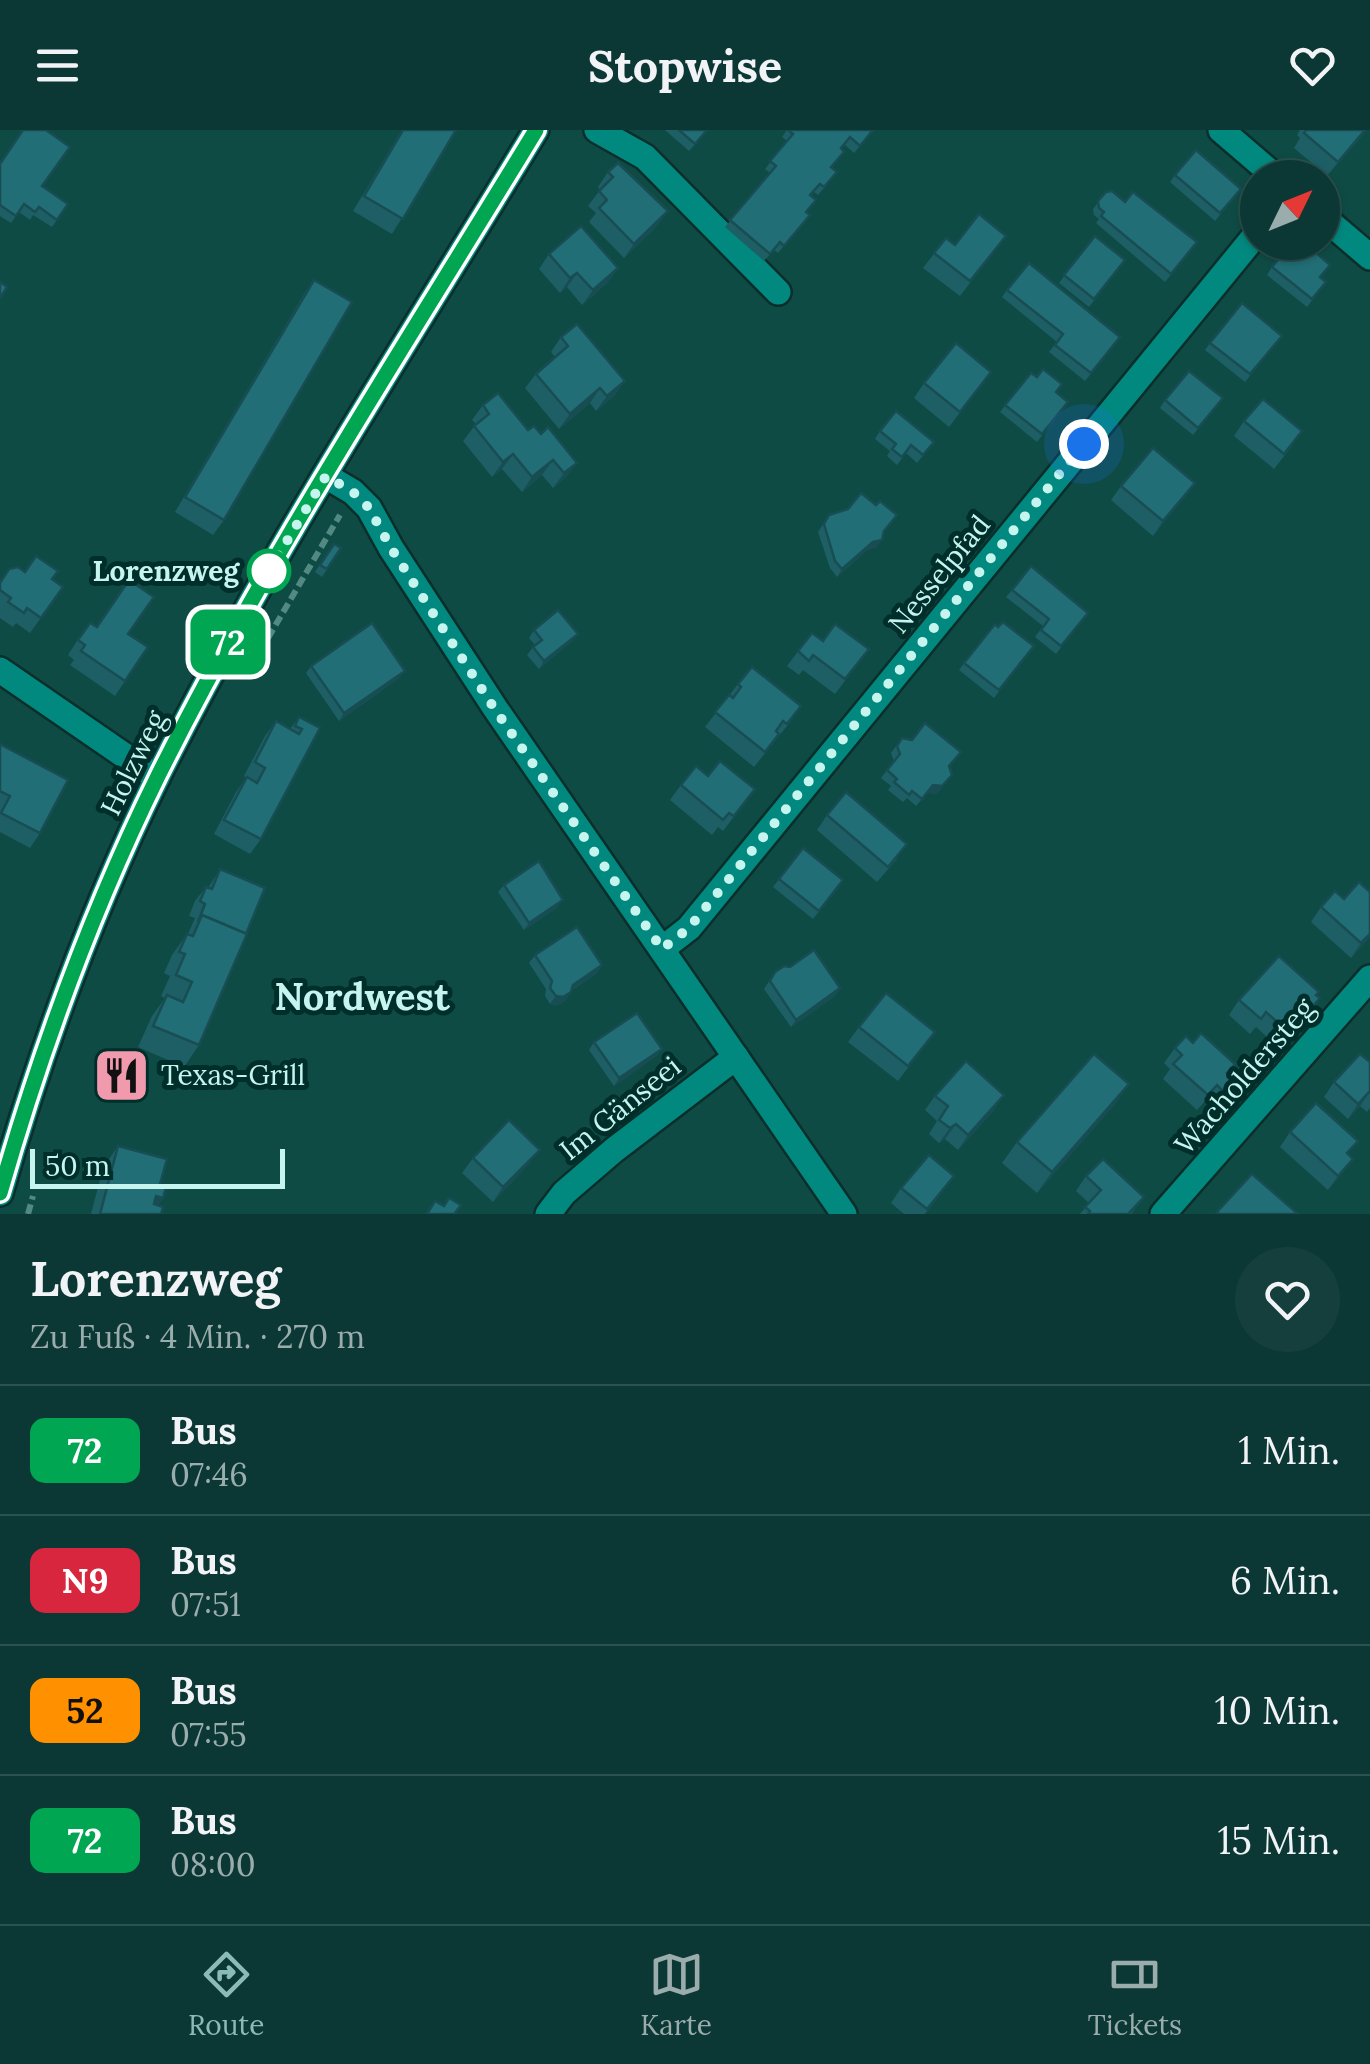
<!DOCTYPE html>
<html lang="de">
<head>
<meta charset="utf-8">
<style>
	body { margin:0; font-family:Lora,serif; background:#143f3c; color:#f1f3f6; height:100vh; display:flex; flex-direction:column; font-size:38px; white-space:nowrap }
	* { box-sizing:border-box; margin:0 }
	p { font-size:32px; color:#9aacac }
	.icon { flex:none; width:55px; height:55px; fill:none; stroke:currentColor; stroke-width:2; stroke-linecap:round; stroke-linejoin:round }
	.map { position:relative; height:1084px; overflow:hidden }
	.drawer { display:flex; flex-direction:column; background:#0b3834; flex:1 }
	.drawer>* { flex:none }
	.badge { padding:0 20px; border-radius:15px; font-size:35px; line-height:65px }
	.needle { width:65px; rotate:47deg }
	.buttons { position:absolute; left:1240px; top:30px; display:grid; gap:20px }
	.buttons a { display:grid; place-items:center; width:100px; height:100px; border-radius:50%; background:#0b3834; box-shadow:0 2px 8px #0004,0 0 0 2px #2b524f; font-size:50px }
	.scale { position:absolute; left:30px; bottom:25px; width:255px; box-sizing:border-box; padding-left:10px; border:5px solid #c5f5ee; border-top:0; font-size:28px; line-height:35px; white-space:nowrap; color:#c5f5ee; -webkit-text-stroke:8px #002f2b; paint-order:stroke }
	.you { position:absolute; width:50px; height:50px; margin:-25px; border:8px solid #fff; border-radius:50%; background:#1a73e8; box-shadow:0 0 0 15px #1a73e833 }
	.map>.badge { position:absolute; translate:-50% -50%; box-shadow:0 0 0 5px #fff }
	.round { display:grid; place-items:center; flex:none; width:105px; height:105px; border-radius:52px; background:#143f3c }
	.overview { display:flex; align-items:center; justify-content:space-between; height:170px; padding:0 30px }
	h1 { font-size:48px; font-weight:700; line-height:75px }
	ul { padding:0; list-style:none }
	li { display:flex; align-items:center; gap:30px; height:130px; padding:0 30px; border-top:2px solid #2b524f }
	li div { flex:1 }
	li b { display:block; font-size:38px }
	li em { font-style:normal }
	li .badge { min-width:110px; font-weight:700; text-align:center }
	header { display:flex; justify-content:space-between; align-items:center; height:130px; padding:0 30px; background:#0b3834; font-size:45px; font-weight:700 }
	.menu { display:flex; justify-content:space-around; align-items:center; height:140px; border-top:2px solid #2b524f; background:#0b3834; font-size:28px; color:#9aacac }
	.menu a { display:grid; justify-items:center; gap:5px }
	.menu .on { color:#8bbbb9 }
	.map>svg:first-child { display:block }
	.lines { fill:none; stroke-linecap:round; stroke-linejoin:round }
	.minor-casing { stroke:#0b2e2a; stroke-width:30 }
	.path { stroke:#528a83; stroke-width:6; stroke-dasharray:10 5; stroke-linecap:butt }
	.minor { stroke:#02897f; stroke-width:25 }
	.wall { fill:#1d5f65 }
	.shaded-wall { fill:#184d53 }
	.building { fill:#226e76; stroke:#184d53; stroke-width:2.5 }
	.line-casing { stroke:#fff; stroke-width:22 }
	.line { stroke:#00a651; stroke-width:15 }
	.walk { stroke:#c5f5ee; stroke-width:10; stroke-dasharray:0 18 }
	.stop-dot { fill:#fff; stroke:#00a651; stroke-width:5 }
	.labels { text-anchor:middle; stroke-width:10; stroke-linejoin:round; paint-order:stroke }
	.stop-label { font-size:28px; font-weight:bold; fill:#c5f5ee; stroke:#002f2b; text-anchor:end }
	.street-label { font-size:28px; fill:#c5f5ee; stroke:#002f2b }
	.poi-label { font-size:28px; fill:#c5f5ee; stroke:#002f2b; text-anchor:start }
	.district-label { font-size:38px; font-weight:bold; fill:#c5f5ee; stroke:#002f2b }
</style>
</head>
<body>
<header><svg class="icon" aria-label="menu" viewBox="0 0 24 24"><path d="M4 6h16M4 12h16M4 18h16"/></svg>Stopwise<svg class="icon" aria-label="heart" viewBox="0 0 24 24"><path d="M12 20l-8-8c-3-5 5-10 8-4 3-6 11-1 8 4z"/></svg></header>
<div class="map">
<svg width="1370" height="1084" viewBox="0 0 1370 1084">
	<rect width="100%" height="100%" fill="#0f4b45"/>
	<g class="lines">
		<defs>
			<g id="minor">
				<polyline points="597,0 645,27 778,162"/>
				<polyline points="1221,0 1277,48"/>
				<polyline points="1322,86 1370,127"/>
				<polyline points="326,346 353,362 369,378 391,418 495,578 844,1084"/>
				<polyline points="0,540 157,648"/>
				<polyline points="662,819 689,798 1258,102"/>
				<path d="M0,1063C41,920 92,780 158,646C269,423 407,213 536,0"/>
				<polyline points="548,1084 564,1063 614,1020 736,927"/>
				<polyline points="1163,1084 1370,848"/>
			</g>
		</defs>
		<use href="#minor" class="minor-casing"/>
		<g class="path">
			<polyline points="268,508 340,385"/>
			<polyline points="28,1084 33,1066"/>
		</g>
		<use href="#minor" class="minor"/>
	</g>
	<g class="wall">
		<polygon points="402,0 456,0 392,104 353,81"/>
		<polygon points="665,0 708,0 689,21"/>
		<polygon points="787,0 873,0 854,23 845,15 841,19 832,37 832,49 818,65 814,62 811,66 806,83 810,85 778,123 774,120 764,131 725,97 770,43 765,39 787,11 782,7"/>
		<polygon points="1300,0 1366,0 1327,46 1294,18 1300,8 1297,5"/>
		<polygon points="0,34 42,56 68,74 52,97 33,85 30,90 19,82 11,93 0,86"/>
		<polygon points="608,42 657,96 624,128 589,92 596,83 588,76 600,60 598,57"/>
		<polygon points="1175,45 1241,59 1215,91 1170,52"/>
		<polygon points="1106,62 1197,112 1165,152 1096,93 1099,89 1094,85 1093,79"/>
		<polygon points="1006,106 960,166 923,138 946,108 955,115"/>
		<polygon points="1095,106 1125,130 1089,177 1059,153"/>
		<polygon points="549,124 618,138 607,153 582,175 567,157 560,163 539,139"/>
		<polygon points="1272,137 1321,148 1326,152 1307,177 1267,145"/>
		<polygon points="314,150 224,390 213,405 175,382 304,164"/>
		<polygon points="1007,160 1115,214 1085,251 1049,222 1057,212 1002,167"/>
		<polygon points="1282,206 1245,252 1205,220 1210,213"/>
		<polygon points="561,207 625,251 614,266 596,281 590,273 559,299 525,258 536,244 555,227 551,222"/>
		<polygon points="991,242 949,297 914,268 924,253"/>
		<polygon points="1031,243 1068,272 1037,312 1000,282"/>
		<polygon points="1165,270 1217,276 1193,305 1160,278"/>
		<polygon points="483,275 528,300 541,304 577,333 566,347 553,358 542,345 522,362 502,339 492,347 463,311 476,294 472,290"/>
		<polygon points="1244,291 1292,316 1274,339 1234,306"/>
		<polygon points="880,301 934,312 917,333 906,323 897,335 887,326 890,321 875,309"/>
		<polygon points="1195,353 1153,406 1111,370 1121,356"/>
		<polygon points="829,385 884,402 877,417 867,420 837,447 830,438 818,402"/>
		<polygon points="334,414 341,418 322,447 315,442"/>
		<polygon points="25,442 52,449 63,457 30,503 16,493 13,497 0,488 0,453"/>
		<polygon points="1012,460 1088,483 1056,524 1035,507 1043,496 1006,467"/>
		<polygon points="97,497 128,504 148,517 115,566 70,535 74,530 68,525 79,508"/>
		<polygon points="534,500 578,504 572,511 539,539 527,525 535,515 529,508"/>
		<polygon points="812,503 823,511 869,519 835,564 803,540 799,545 787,536"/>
		<polygon points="1034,516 994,568 959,540 964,533"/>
		<polygon points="311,536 399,548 339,591 306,543"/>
		<polygon points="738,554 791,591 754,637 705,597"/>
		<polygon points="299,587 320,598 261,709 250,724 214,704 236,662 246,648 244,646 265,606 276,591 290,599"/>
		<polygon points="902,608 949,637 952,645 937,664 928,663 916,676 907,668 903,672 888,660 891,656 881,648 894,631 891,623"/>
		<polygon points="0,614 40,703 30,718 0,702"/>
		<polygon points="708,646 755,659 723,701 718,697 712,705 670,670 681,655"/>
		<polygon points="827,685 897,729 877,752 817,700"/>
		<polygon points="803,718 843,750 813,789 773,757"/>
		<polygon points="220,739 199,915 184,937 138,917 152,886 165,868 161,866 170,846 164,843 172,825 187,804 188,804 195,788 189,786 195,771 206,757 208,758"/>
		<polygon points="504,755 558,777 524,800 498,762"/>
		<polygon points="1370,762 1370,807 1351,828 1311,792 1321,777"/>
		<polygon points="535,825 602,835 597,843 572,860 566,870 558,875 550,874 545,866 546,859 529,833"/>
		<polygon points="775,842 840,858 835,866 791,897 764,859"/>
		<polygon points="1317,865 1310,883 1297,898 1293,894 1275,914 1256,897 1250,904 1229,885 1239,870"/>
		<polygon points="859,897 935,902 898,951 848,912"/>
		<polygon points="594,912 662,919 656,926 614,956 589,920"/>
		<polygon points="1175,918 1235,934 1228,944 1236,951 1215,977 1206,970 1197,980 1163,949 1170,939 1164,933"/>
		<polygon points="122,919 132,955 127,963 106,955 117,927"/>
		<polygon points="1370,932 1370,978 1367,982 1360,976 1348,989 1324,967 1334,952"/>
		<polygon points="1129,954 1114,975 1037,1063 1002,1033 1017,1012"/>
		<polygon points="935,966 994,980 958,1020 945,1009 939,1013 929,1004 937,991 925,980"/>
		<polygon points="1290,1002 1349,1024 1353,1029 1328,1060 1280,1017"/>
		<polygon points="118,1016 160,1054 163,1068 158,1076 161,1084 91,1084 103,1038"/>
		<polygon points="473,1028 529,1034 493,1072 462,1043"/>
		<polygon points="954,1046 925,1084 904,1084 891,1073 901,1058"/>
		<polygon points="1086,1046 1144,1067 1131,1084 1080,1084 1089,1073 1076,1061"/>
	</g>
	<g class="shaded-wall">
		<polygon points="1366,0 1360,9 1327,46 1338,32"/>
		<polygon points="668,81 657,96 624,128 634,114"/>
		<polygon points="618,138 607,153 582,175 593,160"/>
		<polygon points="577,143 567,157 560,163 570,148"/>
		<polygon points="625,251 614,266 596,281 607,266"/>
		<polygon points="600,258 590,273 559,299 570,284"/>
		<polygon points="513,324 502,339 492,347 503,332"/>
		<polygon points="553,330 542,345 522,362 532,347"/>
		<polygon points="577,333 566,347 553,358 564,343"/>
		<polygon points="1195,353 1185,367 1153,406 1163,391"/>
		<polygon points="882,410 877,417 867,420 837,447 842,439 873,412"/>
		<polygon points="578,504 572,511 539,539 544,531"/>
		<polygon points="405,541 399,548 339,591 344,583"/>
		<polygon points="952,645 937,664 928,663 916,676 933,655"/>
		<polygon points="563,770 558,777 524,800 529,793"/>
		<polygon points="1370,804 1370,807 1351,828 1361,813"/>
		<polygon points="602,835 597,843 568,862 573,855"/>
		<polygon points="840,858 835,866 791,897 796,890"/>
		<polygon points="571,862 566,870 558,875 550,874 556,866"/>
		<polygon points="1303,880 1293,894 1275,914 1285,899"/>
		<polygon points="662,919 656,926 614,956 619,948"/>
		<polygon points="111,948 132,955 127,963 106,955"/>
		<polygon points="1129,954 1114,975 1037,1063 1052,1042"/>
		<polygon points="1370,961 1360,976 1348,989 1358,974"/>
		<polygon points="1004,965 994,980 958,1020 968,1005"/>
		<polygon points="956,994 945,1009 939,1013 950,998"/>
		<polygon points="540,1020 529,1034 493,1072 503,1057"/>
		<polygon points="1353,1029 1343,1043 1328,1060 1338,1046"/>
		<polygon points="156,1066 163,1068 153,1084"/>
	</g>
	<g class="building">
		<polygon points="23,0 46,0 70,17 42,56 68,74 57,90 39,77 35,82 24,74 16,86 0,75 0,34"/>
		<polygon points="403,0 456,0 403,89 364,66"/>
		<polygon points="679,0 707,0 695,14"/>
		<polygon points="788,0 873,0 860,16 850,7 841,18 844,22 831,37 837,42 824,57 820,54 810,65 816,70 806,82 810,85 784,116 780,112 770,124 730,90 776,36 770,31 793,4"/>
		<polygon points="1306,0 1365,0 1338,32 1304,3"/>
		<polygon points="1196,20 1241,59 1220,83 1175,45"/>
		<polygon points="618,33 668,81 634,114 599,78 607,70 599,61 613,47 608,42"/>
		<polygon points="1112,61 1125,72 1133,62 1197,112 1171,144 1101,86 1104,82 1099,78 1098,71 1106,62"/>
		<polygon points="979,84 1006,106 970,151 934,123 946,108 955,115"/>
		<polygon points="581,96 618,138 593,160 577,143 570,148 549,124"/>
		<polygon points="1095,106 1125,130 1094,169 1064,145"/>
		<polygon points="1292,112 1304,112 1330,135 1320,147 1326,152 1312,169 1272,137"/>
		<polygon points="1029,133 1120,207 1091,243 1055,215 1063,204 1007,160"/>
		<polygon points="314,150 352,172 224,390 185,367"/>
		<polygon points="0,152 7,157 0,168"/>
		<polygon points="1242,173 1282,206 1250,244 1210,213"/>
		<polygon points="577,194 625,251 607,266 600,258 570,284 536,244 568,216 561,207"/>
		<polygon points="956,213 991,242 960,282 924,253"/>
		<polygon points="1043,239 1062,254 1056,262 1068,272 1042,304 1005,275 1031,243 1037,247"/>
		<polygon points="1189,241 1223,268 1198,298 1165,270"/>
		<polygon points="498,263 528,300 534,296 541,304 548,297 577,333 564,343 553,330 532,347 513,324 503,332 474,296 489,284 483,275"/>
		<polygon points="1263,269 1302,301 1284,324 1244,291"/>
		<polygon points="896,281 934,312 923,325 911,315 902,327 892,319 896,314 880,301"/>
		<polygon points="1153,318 1195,353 1163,391 1121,356"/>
		<polygon points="861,363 876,375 880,371 897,385 884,401 882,410 873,412 842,439 835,431 824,394 829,385 848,379"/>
		<polygon points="334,414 341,418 327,439 320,435"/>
		<polygon points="36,426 58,441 52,449 63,457 41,488 27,478 24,483 8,472 11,468 0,460 0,453 9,439 18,437 25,442"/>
		<polygon points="1031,436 1088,483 1061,516 1041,500 1049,489 1012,460"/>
		<polygon points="129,450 154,467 128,504 148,517 125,551 81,521 85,515 78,510 90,493 97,497"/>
		<polygon points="558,480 578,504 544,531 533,517 542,510 534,500"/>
		<polygon points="1003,492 1034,516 999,560 964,533 995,494 998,497"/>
		<polygon points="372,493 405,541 344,583 311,536"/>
		<polygon points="835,494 869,519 845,549 813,525 809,531 798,521 812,503 823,511"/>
		<polygon points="752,537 801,576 787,594 783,591 776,601 779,604 765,622 715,582 729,565 733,568 741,557 738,554"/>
		<polygon points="299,587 320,598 261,709 224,690 247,647 257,653 265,638 255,632 276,591 299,604 302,599 295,596"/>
		<polygon points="925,593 961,622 949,636 952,645 942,656 933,655 922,669 912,661 909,665 894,652 897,649 887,640 900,624 897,616 902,608 912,610"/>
		<polygon points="0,614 68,650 40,703 1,683 10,666 0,661"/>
		<polygon points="720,631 755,659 734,686 729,683 723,690 681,655 696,636 708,646"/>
		<polygon points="846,662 907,714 888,737 827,685"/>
		<polygon points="803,718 843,750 819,781 779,749"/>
		<polygon points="539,731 563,770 529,793 504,755"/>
		<polygon points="220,739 265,758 246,804 202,785 198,792 205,774 200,771 206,757 212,759"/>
		<polygon points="1359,752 1370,762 1370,804 1361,813 1321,777 1335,761 1344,769"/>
		<polygon points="202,785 247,804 199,915 153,896 167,865 183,872 192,852 176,845 185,824 179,822 187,804 193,806"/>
		<polygon points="577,797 602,835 573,855 571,862 563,867 556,866 550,858 552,851 535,825"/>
		<polygon points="814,820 840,858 796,890 770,851 775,842 784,836 790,837"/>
		<polygon points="1279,826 1319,862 1316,865 1320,868 1307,883 1303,880 1285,899 1266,882 1261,889 1239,870"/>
		<polygon points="886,863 935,902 908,936 859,897"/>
		<polygon points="637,883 662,919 619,948 594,912"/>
		<polygon points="1201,903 1235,934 1227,943 1236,951 1225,963 1217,955 1208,965 1173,934 1182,925 1175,918 1186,906 1193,913"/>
		<polygon points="122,919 143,926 132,955 111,948"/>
		<polygon points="1094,924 1129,954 1052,1042 1017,1012"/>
		<polygon points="1360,924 1370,932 1370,961 1358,974 1334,952"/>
		<polygon points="966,931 1004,965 968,1005 956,994 950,998 939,990 948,976 935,966"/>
		<polygon points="1316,973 1358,1011 1347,1023 1353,1029 1338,1046 1290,1002"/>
		<polygon points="509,990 540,1020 503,1057 473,1028"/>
		<polygon points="118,1016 167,1029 160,1054 166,1057 163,1068 156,1066 154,1074 163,1077 161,1084 100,1084"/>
		<polygon points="929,1025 954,1046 927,1079 901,1058"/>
		<polygon points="1103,1029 1144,1067 1128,1084 1088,1084 1090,1081 1085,1077 1101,1060 1086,1046"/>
		<polygon points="1252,1044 1298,1084 1219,1084 1217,1082"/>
		<polygon points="449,1068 461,1075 455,1083 457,1084 427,1084 435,1071 444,1076"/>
	</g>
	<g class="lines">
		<defs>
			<path id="line" d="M0,1063C41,920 92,780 158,646C269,423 407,213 536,0"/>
		</defs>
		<use href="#line" class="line-casing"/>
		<use href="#line" class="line"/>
		<polyline class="walk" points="269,441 326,346 353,362 369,378 391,418 494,578 662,819 689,798 1084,314"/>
	</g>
	<defs>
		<symbol id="restaurant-square" viewBox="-11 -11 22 22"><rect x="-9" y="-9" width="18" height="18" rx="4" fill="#f29aad" stroke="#002f2b"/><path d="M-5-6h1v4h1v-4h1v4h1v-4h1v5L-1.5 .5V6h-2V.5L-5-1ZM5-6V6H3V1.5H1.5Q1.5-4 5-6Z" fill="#111"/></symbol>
	</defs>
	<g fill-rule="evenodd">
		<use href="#restaurant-square" x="90" y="914" width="63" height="63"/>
	</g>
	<circle class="stop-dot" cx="269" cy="441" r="20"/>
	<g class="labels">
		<g class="stop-label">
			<text x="239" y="451">Lorenzweg</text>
		</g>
		<g class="street-label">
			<text transform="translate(939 444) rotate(-51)" y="10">Nesselpfad</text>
			<text transform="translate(133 633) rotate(-64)" y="10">Holzweg</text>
			<text transform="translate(1244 946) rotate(-49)" y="10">Wacholdersteg</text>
			<text transform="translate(620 978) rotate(-39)" y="10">Im Gänseei</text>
		</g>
		<g class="poi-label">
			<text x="161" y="955">Texas-Grill</text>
		</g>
		<g class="district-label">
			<text x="362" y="880">Nordwest</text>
		</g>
	</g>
</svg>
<div class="buttons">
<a><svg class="needle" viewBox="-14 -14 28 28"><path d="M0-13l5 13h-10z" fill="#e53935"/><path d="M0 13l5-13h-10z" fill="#9aacac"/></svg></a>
</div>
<div class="scale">50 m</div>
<div class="you" style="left:1084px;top:314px"></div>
<b class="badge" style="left:228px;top:512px;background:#00a651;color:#fff">72</b>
</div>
<section class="drawer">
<div class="overview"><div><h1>Lorenzweg</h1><p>Zu Fuß · 4 Min. · 270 m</p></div><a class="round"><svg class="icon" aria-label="heart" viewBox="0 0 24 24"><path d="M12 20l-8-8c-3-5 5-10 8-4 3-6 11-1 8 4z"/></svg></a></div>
<ul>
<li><span class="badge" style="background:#00a651;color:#fff">72</span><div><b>Bus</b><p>07:46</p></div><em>1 Min.</em></li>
<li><span class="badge" style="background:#d7263d;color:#fff">N9</span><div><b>Bus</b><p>07:51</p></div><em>6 Min.</em></li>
<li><span class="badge" style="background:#ff9000;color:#111">52</span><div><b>Bus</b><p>07:55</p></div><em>10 Min.</em></li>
<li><span class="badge" style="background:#00a651;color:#fff">72</span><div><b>Bus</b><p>08:00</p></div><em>15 Min.</em></li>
</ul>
</section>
<nav class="menu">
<a class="on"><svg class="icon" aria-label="directions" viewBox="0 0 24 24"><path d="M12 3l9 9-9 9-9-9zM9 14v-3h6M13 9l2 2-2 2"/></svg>Route</a>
<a><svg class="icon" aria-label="map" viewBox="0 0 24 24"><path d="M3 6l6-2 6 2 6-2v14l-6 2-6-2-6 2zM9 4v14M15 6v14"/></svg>Karte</a>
<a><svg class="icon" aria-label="tickets" viewBox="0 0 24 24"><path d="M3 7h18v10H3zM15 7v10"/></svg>Tickets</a>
</nav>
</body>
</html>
